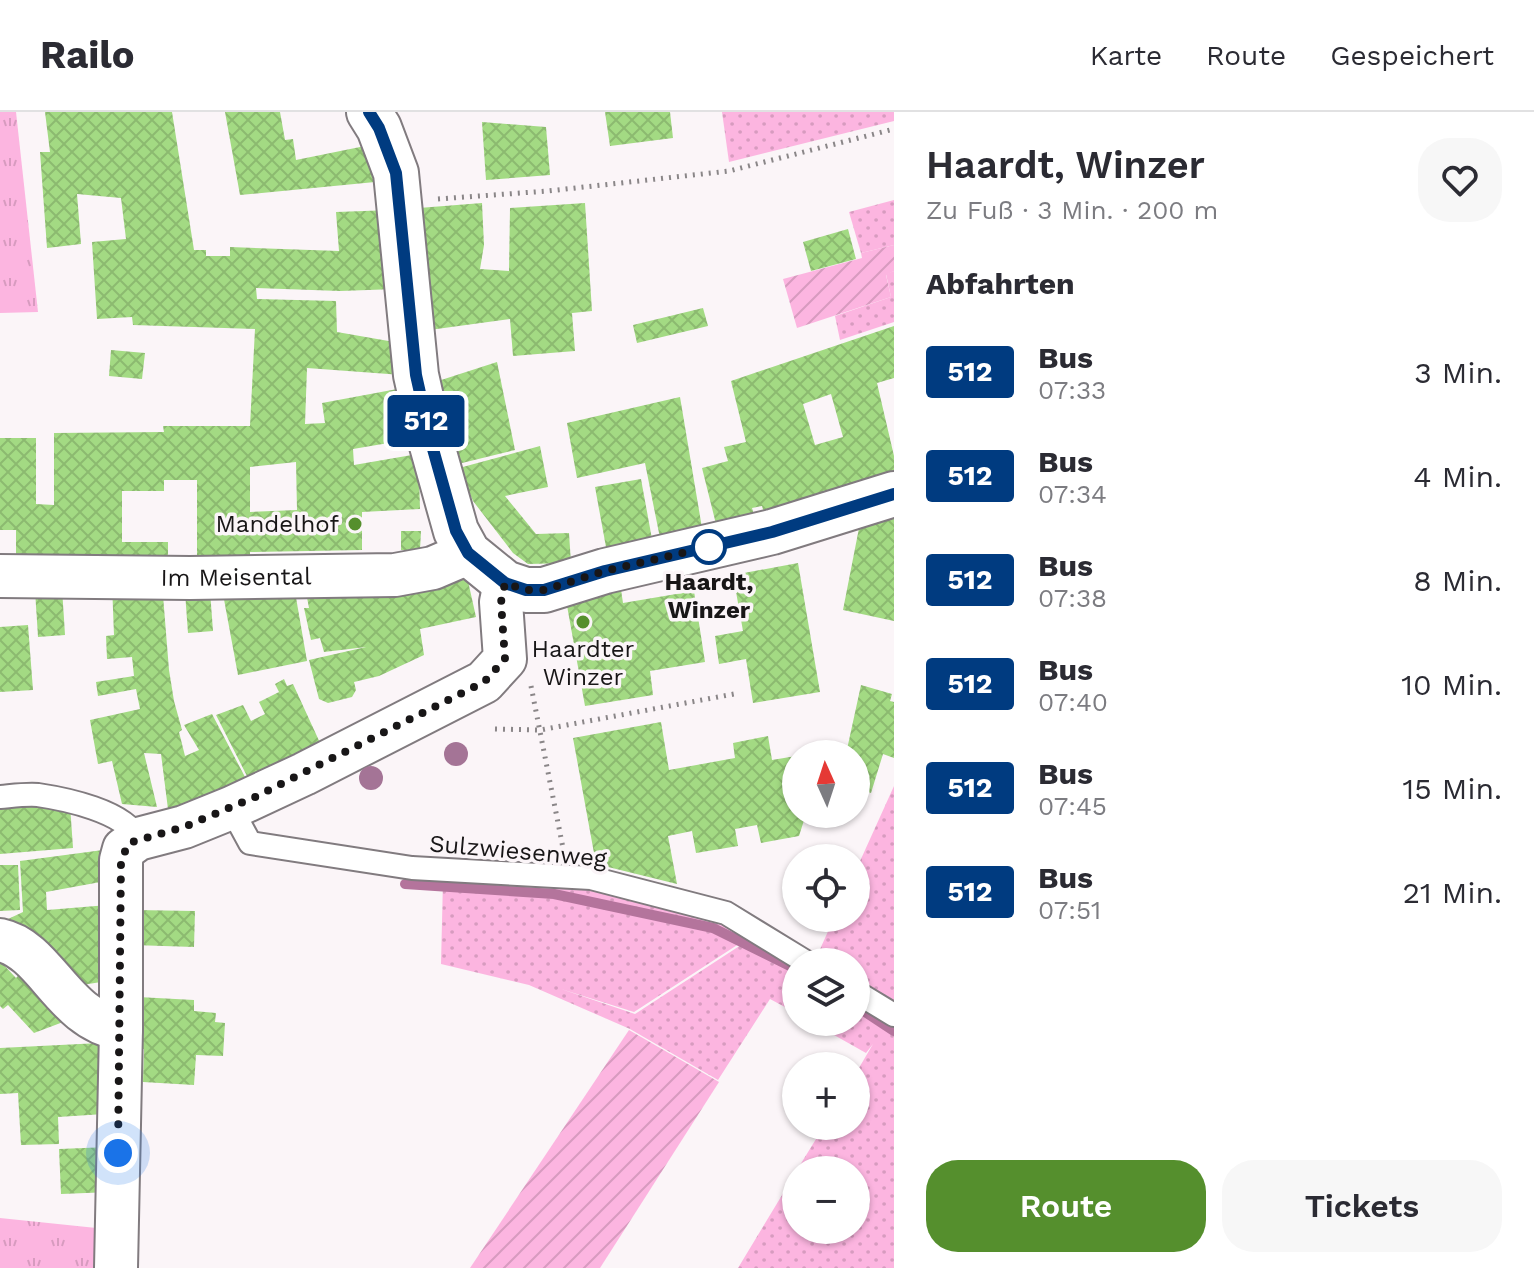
<!DOCTYPE html>
<html lang="de">
<head>
<meta charset="utf-8">
<style>
	body { margin:0; font-family:"Work Sans",sans-serif; background:#f7f7f7; color:#2b2b33; height:100vh; display:flex; flex-direction:column; font-size:30px; white-space:nowrap }
	* { box-sizing:border-box; margin:0 }
	p { font-size:26px; color:#7c7c81 }
	.icon { flex:none; width:44px; height:44px; fill:none; stroke:currentColor; stroke-width:2; stroke-linecap:round; stroke-linejoin:round }
	.map { position:relative; flex:1; overflow:hidden }
	.panel { display:flex; flex-direction:column; background:#fff; width:640px }
	.panel>* { flex:none }
	.badge { padding:0 16px; border-radius:6px; font-size:28px; line-height:52px }
	.needle { width:52px; rotate:357deg }
	.controls { position:absolute; left:782px; top:628px; display:grid; gap:16px }
	.controls a { display:grid; place-items:center; width:88px; height:88px; border-radius:50%; background:#fff; box-shadow:0 2px 6px #0004; font-size:40px }
	.you { position:absolute; width:40px; height:40px; margin:-20px; border:6px solid #fff; border-radius:50%; background:#1a73e8; box-shadow:0 0 0 12px #1a73e833 }
	.map>.badge { position:absolute; translate:-50% -50%; box-shadow:0 0 0 4px #fff }
	h2 { padding:0 32px; font-size:30px; line-height:72px }
	.round { display:grid; place-items:center; flex:none; width:84px; height:84px; border-radius:32px; background:#f7f7f7 }
	.head { display:flex; align-items:center; justify-content:space-between; height:136px; padding:0 32px }
	h1 { font-size:38px; font-weight:600; line-height:60px }
	.cta { display:flex; gap:16px; margin-top:auto; padding:16px 32px }
	.cta a { flex:1; height:92px; border-radius:32px; background:#558f2d; color:#fff; font-size:32px; font-weight:600; line-height:92px; text-align:center }
	.cta a+a { background:#f7f7f7; color:#2b2b33 }
	ul { padding:0; list-style:none }
	li { display:flex; align-items:center; gap:24px; height:104px; padding:0 32px }
	li div { flex:1 }
	li b { display:block; font-size:30px }
	li em { font-style:normal }
	li .badge { min-width:88px; font-weight:700; text-align:center }
	header { display:flex; align-items:center; gap:48px; box-sizing:border-box; height:112px; padding:0 40px; background:#fff; border-bottom:2px solid #e1e1e2 }
	header strong { font-size:38px }
	nav { display:flex; gap:44px; margin-inline-start:auto; font-size:28px }
	main { display:flex; flex:1; min-height:0 }
	.map>svg:first-child { display:block }
	.grass { fill:url(#grass-dots) }
	.park { fill:url(#park-tufts) }
	.garden { fill:url(#garden-furrows) }
	.lines { fill:none; stroke-linecap:round; stroke-linejoin:round }
	.stream { stroke:#b4749c; stroke-width:10 }
	.building { fill:url(#building-cross-hatch); fill-rule:evenodd }
	.lane-casing { stroke:#817b7f; stroke-width:26 }
	.street-casing { stroke:#817b7f; stroke-width:46 }
	.secondary-casing { stroke:#817b7f; stroke-width:48 }
	.path { stroke:#8a8688; stroke-width:5; stroke-dasharray:2 6; stroke-linecap:butt }
	.lane { stroke:#fff; stroke-width:22 }
	.street { stroke:#fff; stroke-width:42 }
	.secondary { stroke:#fff; stroke-width:44 }
	.tree { fill:#a47496 }
	.line-casing { stroke:#fff; stroke-width:18 }
	.line { stroke:#003b80; stroke-width:12 }
	.walk { stroke:#181617; stroke-width:8; stroke-dasharray:0 14.4 }
	.poi-dot { fill:#558f2d; stroke:#fbf5f8; stroke-width:3 }
	.stop-dot { fill:#fff; stroke:#003b80; stroke-width:4 }
	.labels { text-anchor:middle; stroke-width:7; stroke-linejoin:round; paint-order:stroke }
	.poi-label { font-size:24px; fill:#181617; stroke:#fbf5f8; text-anchor:end }
	.street-label { font-size:24px; fill:#181617; stroke:#fbf5f8 }
	.stop-label { font-size:24px; font-weight:bold; fill:#181617; stroke:#fbf5f8 }
</style>
</head>
<body>
<header>
<strong>Railo</strong>
<nav><a>Karte</a><a>Route</a><a>Gespeichert</a></nav>
</header>
<main>
<div class="map">
<svg width="894" height="1156" viewBox="0 0 894 1156">
	<defs>
		<pattern id="grass-dots" width="8" height="8" patternUnits="userSpaceOnUse" patternTransform="scale(2)"><rect width="8" height="8" fill="#fcb5e0"/><path d="M2 2h.1M6 6h.1" fill="none" stroke="#d79bbf" stroke-width="1.8" stroke-linecap="round"/></pattern>
		<pattern id="park-tufts" width="24" height="20" patternUnits="userSpaceOnUse" patternTransform="scale(2)"><rect width="24" height="20" fill="#fcb5e0"/><path d="M3 7l-1-3M5 7V3M7 7l1-3M15 17l-1-3M17 17v-4M19 17l1-3" fill="none" stroke="#d79bbf"/></pattern>
		<pattern id="garden-furrows" width="10" height="10" patternUnits="userSpaceOnUse" patternTransform="scale(2)"><rect width="10" height="10" fill="#fcb5e0"/><path d="M-1 1l2-2M0 10L10 0M9 11l2-2" fill="none" stroke="#d79bbf"/></pattern>
		<pattern id="building-cross-hatch" width="8" height="8" patternUnits="userSpaceOnUse" patternTransform="scale(2)"><rect width="8" height="8" fill="#a3da83"/><path d="M0 0l8 8M0 8l8-8" fill="none" stroke="#8cba70"/></pattern>
	</defs>
	<rect width="100%" height="100%" fill="#fbf5f8"/>
	<g class="grass">
		<polygon points="722,0 894,0 894,9 729,50"/>
		<polygon points="894,88 894,133 861,141 849,100"/>
		<polygon points="894,159 894,210 840,228 835,204 891,185 886,162"/>
		<polygon points="894,674 894,894 856,869 856,850 827,850 817,844 834,806 856,806 856,758"/>
		<polygon points="443,768 587,776 726,814 748,826 634,900 561,877 635,902 741,833 796,859 796,901 770,887 718,968 630,917 529,873 441,852"/>
		<polygon points="856,895 894,922 894,1156 738,1156 796,1060 796,1118 856,1118 856,1058 797,1058 824,1014 856,1014 856,961 873,932 866,941 811,910 856,910"/>
	</g>
	<g class="park">
		<polygon points="0,0 16,0 38,200 0,201"/>
		<polygon points="0,1106 106,1117 106,1156 0,1156"/>
	</g>
	<g class="garden">
		<polygon points="894,133 894,159 886,163 891,185 797,216 783,167 862,146 861,141"/>
		<polygon points="629,918 719,970 600,1156 470,1156"/>
	</g>
	<g class="lines">
		<g class="stream">
			<polyline points="405,772 554,782 713,816 796,857"/>
			<polyline points="856,894 894,919"/>
		</g>
	</g>
	<g class="building">
		<path d="M45,0H172L194,138H206V144H230V135L339,139L336,100L392,98L396,177L340,179L256,176L257,187L336,189L337,220L400,231L402,263L307,256L305,312L325,311L322,291L408,275L418,326L353,337L354,353L412,343L419,364L420,397L362,400V438L250,440V452H197V368H164V379H122V430H168V450L16,452V418H0V326H36V392L54,393V321L164,320L163,314H250L255,217L133,213L132,205L97,207L92,130L126,127L121,86L77,82L81,132L47,136L40,40H50ZM296,350L297,398L250,400V355Z"/>
		<polygon points="225,0 280,0 285,28 293,27 296,48 365,34 375,70 240,83"/>
		<polygon points="605,0 670,0 673,26 610,34"/>
		<polygon points="482,10 546,15 550,63 486,68"/>
		<polygon points="482,91 484,133 480,157 509,159 510,96 585,91 592,199 572,201 575,239 513,244 510,207 422,219 419,96"/>
		<polygon points="848,117 856,147 811,159 803,130"/>
		<polygon points="703,196 708,214 637,231 633,213"/>
		<path d="M894,214V266L877,271L894,344V364L764,401L762,394L752,396L754,403L716,412L702,356L728,349L724,335L746,330L731,269ZM831,282L843,325L815,333L803,292Z"/>
		<polygon points="111,238 145,241 142,267 109,264"/>
		<polygon points="497,250 515,338 458,352 435,270"/>
		<polygon points="680,285 702,416 660,426 645,351 577,366 567,311"/>
		<polygon points="540,334 548,375 505,384 536,422 569,421 571,451 528,452 513,441 473,389 459,356"/>
		<polygon points="641,367 652,427 606,435 595,375"/>
		<polygon points="894,407 894,509 843,498 860,411"/>
		<polygon points="401,419 421,419 420,438 401,438"/>
		<polygon points="798,451 820,580 753,591 746,547 719,552 715,524 743,519 733,463"/>
		<polygon points="466,460 476,505 420,517 424,543 379,564 354,570 356,578 352,585 328,591 319,587 309,548 366,535 324,540 320,526 311,528 304,496 309,496 305,475"/>
		<polygon points="162,471 169,558 174,589 182,618 179,620 185,644 199,638 184,613 212,602 245,665 199,687 168,697 161,642 144,641 157,695 122,692 112,649 98,652 90,608 140,597 136,577 98,584 96,570 134,564 132,545 107,547 106,524 114,523 112,472"/>
		<polygon points="620,471 623,491 694,479 705,550 650,559 653,583 585,594 566,488"/>
		<polygon points="294,474 307,549 238,563 223,482"/>
		<polygon points="62,476 65,523 38,525 35,478"/>
		<polygon points="210,479 213,519 188,521 185,480"/>
		<polygon points="28,513 33,578 0,580 0,515"/>
		<polygon points="284,567 287,574 293,572 321,633 248,666 216,603 243,593 251,609 265,602 259,590 279,580 275,572"/>
		<polygon points="861,573 892,582 890,589 894,590 894,646 883,642 871,681 856,676 856,642 846,642"/>
		<polygon points="661,610 669,658 735,646 733,631 768,624 772,648 796,644 796,702 806,702 799,724 761,731 757,713 735,717 738,734 696,741 692,719 668,724 677,772 596,752 573,626"/>
		<polygon points="70,693 73,736 0,742 0,694"/>
		<polygon points="103,738 106,769 46,780 47,798 108,793 114,868 69,875 67,864 6,808 23,800 20,749"/>
		<polygon points="0,753 18,753 20,798 0,799"/>
		<polygon points="134,798 195,799 194,835 133,833"/>
		<polygon points="0,849 16,866 30,851 79,904 34,921 8,893 3,897 0,894"/>
		<polygon points="138,885 194,888 194,899 216,901 215,910 225,911 223,944 196,943 194,973 143,970 144,937 135,937"/>
		<polygon points="100,931 104,1002 58,1005 59,1032 21,1033 18,981 0,982 0,936"/>
		<polygon points="109,1035 111,1080 61,1082 59,1037"/>
	</g>
	<g class="lines">
		<defs>
			<g id="lane">
				<path d="M0,685C12,684 26,682 38,683C65,687 125,699 138,727"/>
				<polyline points="231,696 250,731 412,756 591,766 726,801 806,850"/>
				<polyline points="856,880 894,903"/>
			</g>
			<g id="street">
				<path id="s1" d="M0,464L190,466L395,463L433,456L468,441"/>
				<path d="M0,828C47,838 62,907 121,917"/>
				<polyline points="116,1156 121,917 121,748 124,737 138,727 184,715 231,696 304,662 484,570 505,547 501,490 505,471"/>
			</g>
			<polyline id="secondary" points="369,0 379,16 396,61 416,263 431,330 456,419 468,441 505,471 526,478 544,478 605,459 772,420 894,382"/>
		</defs>
		<use href="#lane" class="lane-casing"/>
		<use href="#street" class="street-casing"/>
		<use href="#secondary" class="secondary-casing"/>
		<g class="path">
			<polyline points="438,87 548,79 729,59 894,17"/>
			<polyline points="531,574 563,736"/>
			<polyline points="495,617 540,618 734,582"/>
		</g>
		<use href="#lane" class="lane"/>
		<use href="#street" class="street"/>
		<use href="#secondary" class="secondary"/>
	</g>
	<g class="tree">
		<circle cx="456" cy="642" r="12"/>
		<circle cx="371" cy="666" r="12"/>
	</g>
	<g class="lines">
		<defs>
			<polyline id="line" points="369,0 379,16 396,61 416,263 431,330 456,419 468,441 505,471 526,478 544,478 605,459 772,420 894,382"/>
		</defs>
		<use href="#line" class="line-casing"/>
		<use href="#line" class="line"/>
		<polyline class="walk" points="118,1041 121,748 129,731 184,715 255,685 484,570 505,547 501,490 505,471 526,478 544,478 605,459 716,433 709,435"/>
	</g>
	<g class="poi-dot">
		<circle cx="355" cy="412" r="8"/>
		<circle cx="583" cy="510" r="8"/>
	</g>
	<circle class="stop-dot" cx="709" cy="435" r="16"/>
	<g class="labels">
		<g class="poi-label">
			<text x="339" y="420">Mandelhof</text>
			<text x="583" y="545" text-anchor="middle">Haardter<tspan x="583" dy="28">Winzer</tspan></text>
		</g>
		<g class="street-label">
			<text dy="8" stroke="none"><textPath href="#s1" startOffset="236">Im Meisental</textPath></text>
			<text transform="translate(518 739) rotate(5)" y="8">Sulzwiesenweg</text>
		</g>
		<g class="stop-label">
			<text x="709" y="478">Haardt,<tspan x="709" dy="28">Winzer</tspan></text>
		</g>
	</g>
</svg>
<div class="controls">
<a><svg class="needle" viewBox="-14 -14 28 28"><path d="M0-13l5 13h-10z" fill="#e53935"/><path d="M0 13l5-13h-10z" fill="#7c7c81"/></svg></a>
<a><svg class="icon" aria-label="locate" viewBox="0 0 24 24"><circle cx="12" cy="12" r="6"/><path d="M12 2v4M12 18v4M2 12h4M18 12h4"/></svg></a>
<a><svg class="icon" aria-label="layers" viewBox="0 0 24 24"><path d="M12 4l9 5-9 5-9-5zM3 14l9 5 9-5"/></svg></a>
<a>+</a>
<a>−</a>
</div>
<div class="you" style="left:118px;top:1041px"></div>
<b class="badge" style="left:426px;top:309px;background:#003b80;color:#fff">512</b>
</div>
<section class="panel">
<div class="head"><div><h1>Haardt, Winzer</h1><p>Zu Fuß · 3 Min. · 200 m</p></div><a class="round"><svg class="icon" aria-label="heart" viewBox="0 0 24 24"><path d="M12 20l-8-8c-3-5 5-10 8-4 3-6 11-1 8 4z"/></svg></a></div>
<h2>Abfahrten</h2>
<ul>
<li><span class="badge" style="background:#003b80;color:#fff">512</span><div><b>Bus</b><p>07:33</p></div><em>3 Min.</em></li>
<li><span class="badge" style="background:#003b80;color:#fff">512</span><div><b>Bus</b><p>07:34</p></div><em>4 Min.</em></li>
<li><span class="badge" style="background:#003b80;color:#fff">512</span><div><b>Bus</b><p>07:38</p></div><em>8 Min.</em></li>
<li><span class="badge" style="background:#003b80;color:#fff">512</span><div><b>Bus</b><p>07:40</p></div><em>10 Min.</em></li>
<li><span class="badge" style="background:#003b80;color:#fff">512</span><div><b>Bus</b><p>07:45</p></div><em>15 Min.</em></li>
<li><span class="badge" style="background:#003b80;color:#fff">512</span><div><b>Bus</b><p>07:51</p></div><em>21 Min.</em></li>
</ul>
<div class="cta"><a>Route</a><a>Tickets</a></div>
</section>
</main>
</body>
</html>
